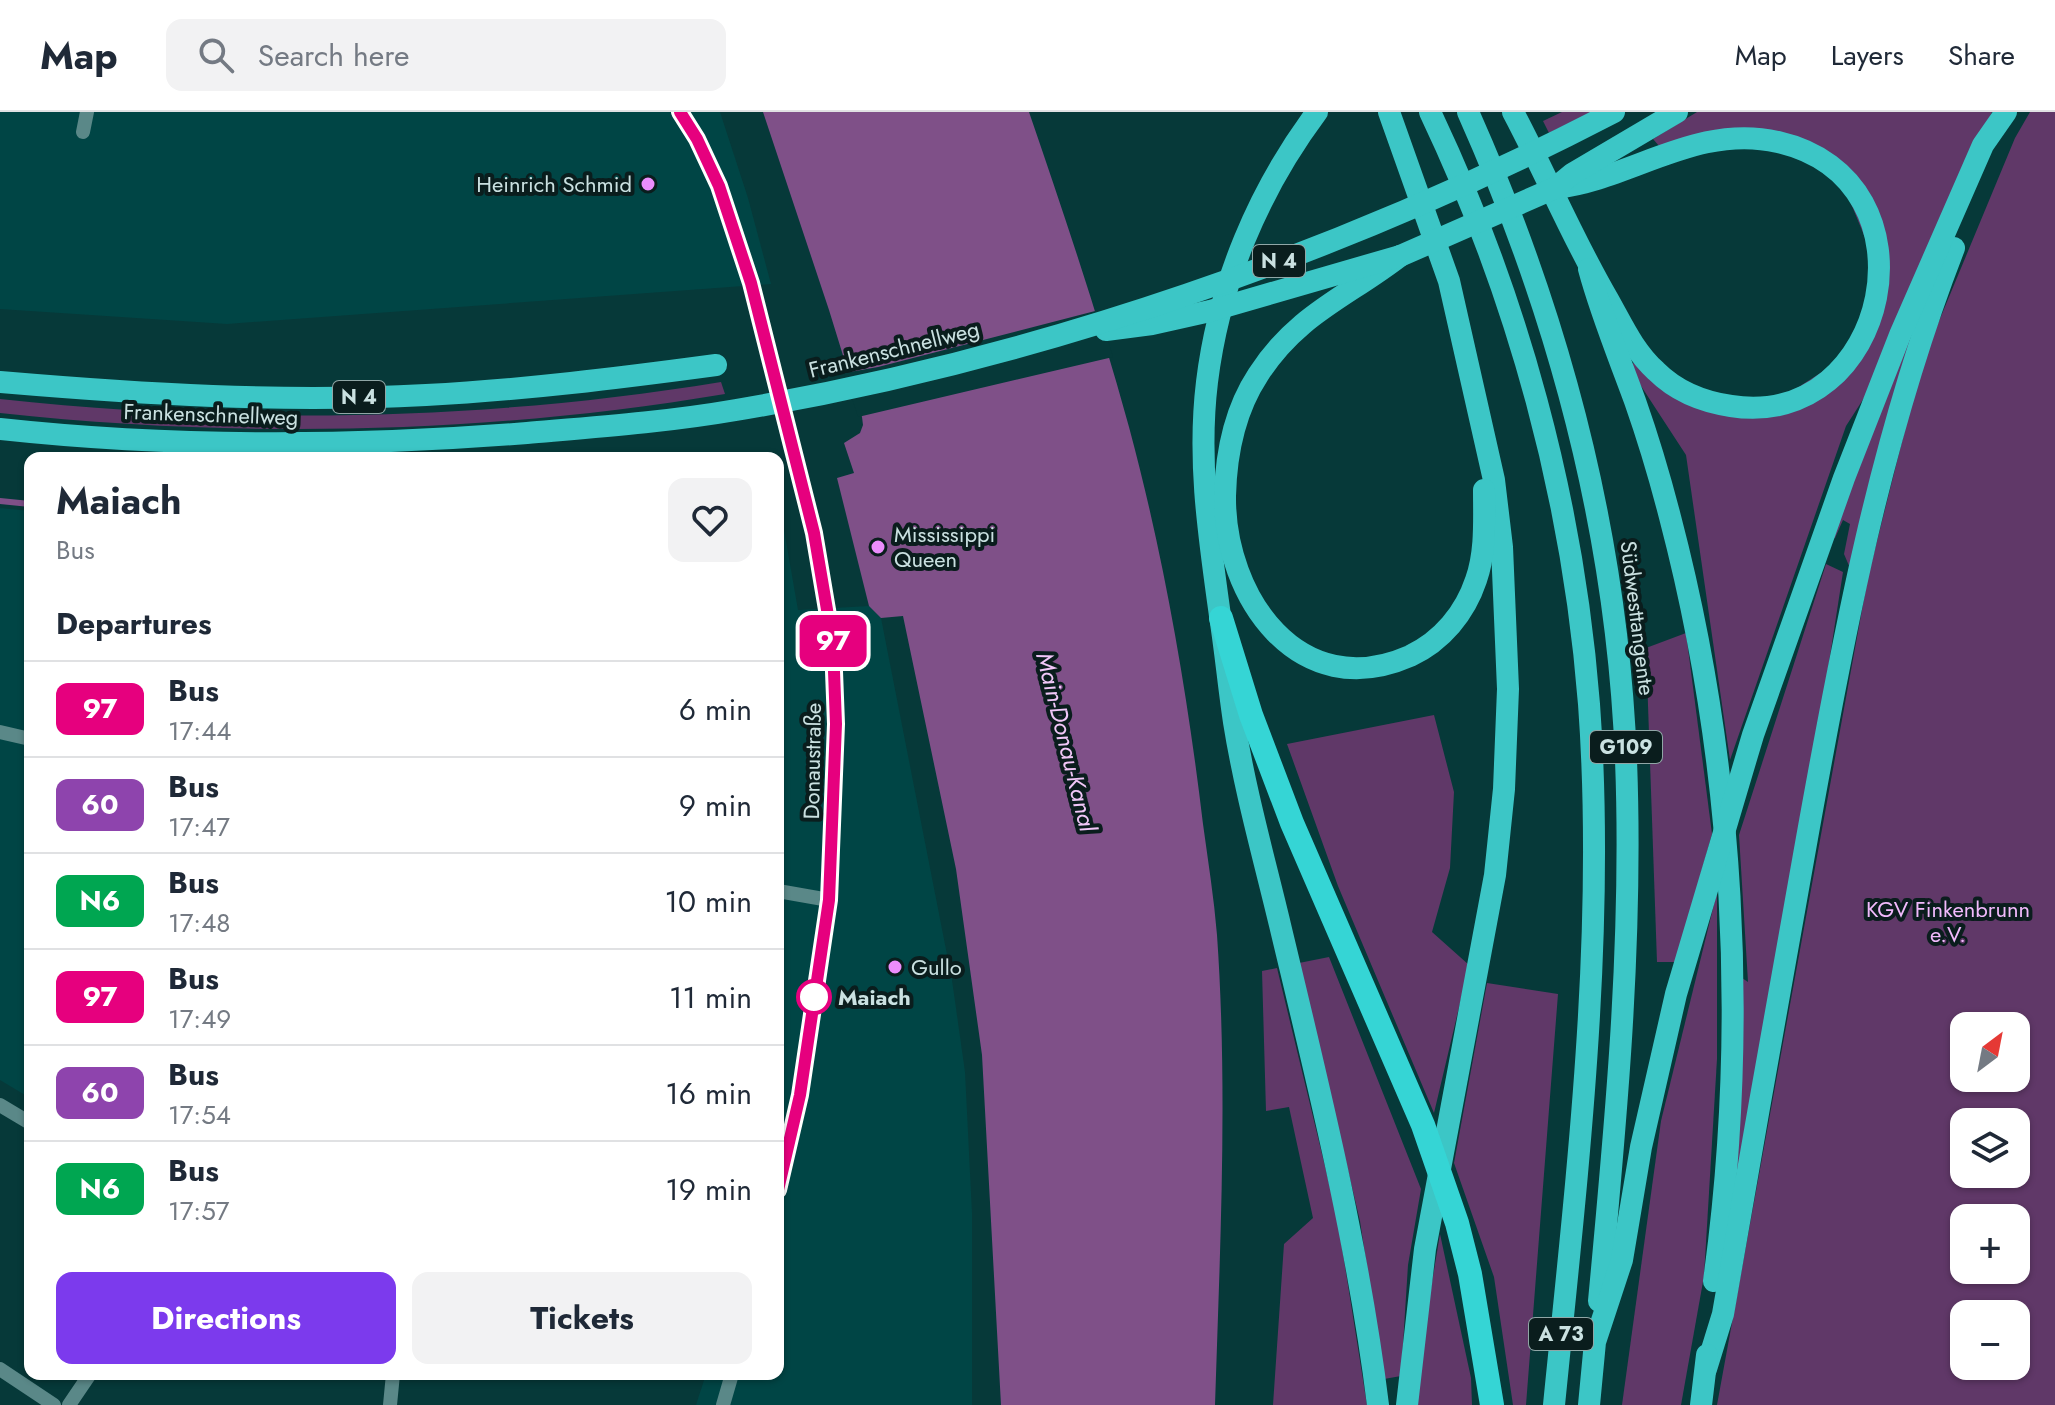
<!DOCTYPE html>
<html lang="en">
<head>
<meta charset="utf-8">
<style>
	body { margin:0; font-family:Jost,sans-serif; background:#f2f2f3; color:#1f2937; height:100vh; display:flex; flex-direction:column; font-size:30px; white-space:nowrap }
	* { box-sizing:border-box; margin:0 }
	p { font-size:26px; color:#747a83 }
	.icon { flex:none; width:44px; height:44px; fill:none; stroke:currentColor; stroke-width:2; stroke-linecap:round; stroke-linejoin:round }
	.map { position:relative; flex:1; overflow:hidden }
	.sheet { position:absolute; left:24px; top:340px; width:760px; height:928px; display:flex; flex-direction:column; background:#fff; border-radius:16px; box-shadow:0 2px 6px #0004 }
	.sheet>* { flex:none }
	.badge { padding:0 16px; border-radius:12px; font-size:28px; line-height:52px }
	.needle { width:52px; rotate:32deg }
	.controls { position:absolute; left:1950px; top:900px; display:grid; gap:16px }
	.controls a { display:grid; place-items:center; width:80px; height:80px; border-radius:16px; background:#fff; box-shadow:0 2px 6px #0004; font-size:40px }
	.map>.badge { position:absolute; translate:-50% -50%; box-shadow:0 0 0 4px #fff }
	h2 { padding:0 32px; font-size:30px; line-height:72px }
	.round { display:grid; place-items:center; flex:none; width:84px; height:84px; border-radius:16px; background:#f2f2f3 }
	.overview { display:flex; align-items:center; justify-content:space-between; height:136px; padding:0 32px }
	h1 { font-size:38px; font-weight:700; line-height:60px }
	.action { display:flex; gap:16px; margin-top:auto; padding:16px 32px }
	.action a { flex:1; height:92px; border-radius:16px; background:#7c3aed; color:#fff; font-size:32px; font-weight:700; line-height:92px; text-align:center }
	.action a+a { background:#f2f2f3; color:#1f2937 }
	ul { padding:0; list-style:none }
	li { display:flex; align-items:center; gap:24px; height:96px; padding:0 32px; border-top:2px solid #e0e1e3 }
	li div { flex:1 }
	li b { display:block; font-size:30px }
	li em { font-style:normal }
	li .badge { min-width:88px; font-weight:700; text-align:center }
	header { display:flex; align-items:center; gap:48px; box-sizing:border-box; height:112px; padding:0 40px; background:#fff; border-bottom:2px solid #e0e1e3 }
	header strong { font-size:38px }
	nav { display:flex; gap:44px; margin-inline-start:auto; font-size:28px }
	.search { width:560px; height:72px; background:#f2f2f3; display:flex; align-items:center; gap:20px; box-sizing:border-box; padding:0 28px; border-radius:16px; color:#747a83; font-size:30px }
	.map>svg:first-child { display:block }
	.built { fill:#004545 }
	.green { fill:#603868; fill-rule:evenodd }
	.water { fill:#7f5088 }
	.pier { fill:#063939 }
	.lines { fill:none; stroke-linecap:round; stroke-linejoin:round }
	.stream { stroke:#7f5088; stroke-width:6 }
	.minor { stroke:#5a8888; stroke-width:14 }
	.trunk { stroke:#3cc6c6; stroke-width:22 }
	.motorway { stroke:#35d5d5; stroke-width:24 }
	.line-casing { stroke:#fff; stroke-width:18 }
	.line { stroke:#e6007e; stroke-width:12 }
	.poi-dot { fill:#eb8dfc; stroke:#0a1d1d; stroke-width:3 }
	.stop-dot { fill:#fff; stroke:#e6007e; stroke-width:4 }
	.labels { text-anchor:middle; stroke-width:8; stroke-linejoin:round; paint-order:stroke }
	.shield { fill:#0a1d1d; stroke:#90a6a6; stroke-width:2 }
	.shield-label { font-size:20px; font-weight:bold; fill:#cae1e1 }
	.poi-label { font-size:22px; fill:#cae1e1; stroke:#0a1d1d; text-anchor:start }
	.street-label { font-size:22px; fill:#cae1e1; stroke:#0a1d1d }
	.park-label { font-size:22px; fill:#f1bafc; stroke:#0a1d1d }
	.stop-label { font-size:22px; font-weight:bold; fill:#cae1e1; stroke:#0a1d1d; text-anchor:start }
	.water-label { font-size:24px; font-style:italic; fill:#f1c7f8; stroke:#0a1d1d }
</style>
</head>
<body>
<header>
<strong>Map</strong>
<div class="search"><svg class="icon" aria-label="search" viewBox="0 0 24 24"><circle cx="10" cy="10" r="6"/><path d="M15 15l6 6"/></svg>Search here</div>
<nav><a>Map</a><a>Layers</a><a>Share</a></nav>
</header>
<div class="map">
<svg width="2055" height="1293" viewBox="0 0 2055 1293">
	<rect width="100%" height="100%" fill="#063939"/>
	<g class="built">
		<polygon points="0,0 720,0 748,86 771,172 227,212 0,197"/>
		<polygon points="778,383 798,498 869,494 881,506 952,868 965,960 972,1101 972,1293 696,1293 706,1262 778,1262"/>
		<polygon points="0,396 30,399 30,986 0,968"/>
	</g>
	<g class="green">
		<polygon points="1562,0 1592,0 1549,21 1543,9"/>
		<polygon points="1697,0 1992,0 1936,120 1871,275 1846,314 1730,648 1686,343 1628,254 1634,251 1755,303 1870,229 1878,214 1886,177 1832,45 1790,24 1660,35 1653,27"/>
		<path d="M2030,0H2055V1293H1717L1868,465L1922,250L2015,26ZM1964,914H2016V966H1964ZM1964,1010H2016V1062H1964ZM1964,1106H2016V1158H1964ZM1964,1202H2016V1254H1964Z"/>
		<polygon points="1905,226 1911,229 1850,456 1844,442 1850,412 1843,408 1835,426 1828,428"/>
		<path d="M721,270L725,282C488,322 239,327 0,301V287C239,313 484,309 721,270Z"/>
		<polygon points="1826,452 1843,460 1814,647 1736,1079 1742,866 1748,870 1739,723"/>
		<polygon points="1686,521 1712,722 1676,850 1657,850 1646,536"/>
		<polygon points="1434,603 1454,680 1450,756 1432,820 1469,853 1434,1001 1338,774 1287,632"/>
		<polygon points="1717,780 1717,947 1704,1164 1681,1293 1622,1293 1661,1009"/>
		<polygon points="1329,845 1421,1077 1408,1153 1401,1264 1384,1267 1360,1109 1299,851"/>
		<polygon points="1277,856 1337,1104 1367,1293 1273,1293 1284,1132 1313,1106 1289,995 1266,999 1262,859"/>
		<polygon points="1487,871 1558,882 1526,1293 1513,1293 1494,1165 1454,1051"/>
		<polygon points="1440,1122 1471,1266 1472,1293 1415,1293 1416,1267"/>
	</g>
	<path class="water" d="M763,0H1029C1065,105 1100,209 1129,315C1164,445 1187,578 1203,712C1208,749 1214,786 1217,823C1228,980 1220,1136 1215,1293H1001L982,943L956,757L903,504L881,506L869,494L837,366L854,361L844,331L860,321L863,313L862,305L829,198Z"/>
	<polygon class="pier" points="1099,198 1113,245 858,305 844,261 878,255"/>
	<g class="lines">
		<polyline class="stream" points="0,389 30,392"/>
		<g class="minor">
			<polyline points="680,0 697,27 727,95 751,171 814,421 833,533 836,612 829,788 800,983 778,1078"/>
			<polyline points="83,20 87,0"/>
			<polyline points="0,620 30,627"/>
			<polyline points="778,779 829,788"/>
			<polyline points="0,993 30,1011"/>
			<polyline points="0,1257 54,1293"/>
			<polyline points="69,1293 90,1262"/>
			<polyline points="390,1293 393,1262"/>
			<polyline points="723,1293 732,1262"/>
		</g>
		<g class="trunk">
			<path d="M1317,0C1258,79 1219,172 1207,270C1197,352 1210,430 1221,511C1226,544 1229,577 1234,610C1245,679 1264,746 1280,813C1318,972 1358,1131 1378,1293"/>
			<polyline points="1389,0 1449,169 1494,368 1502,435 1508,577 1504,677 1495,763 1425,1137 1407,1293"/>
			<path d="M1430,0C1518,185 1573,387 1589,592C1606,824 1577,1063 1554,1293"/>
			<path d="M1468,0C1560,206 1617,421 1626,648C1633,828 1616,1009 1599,1189"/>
			<path d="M1513,0C1546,62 1573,128 1609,189C1623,214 1634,239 1656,259C1676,279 1704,290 1731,294C1889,319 1944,68 1778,30C1696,11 1630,68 1555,76"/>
			<path d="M1400,144C1347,185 1297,202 1258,263C1235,298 1226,343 1225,384C1224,485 1299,593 1410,544C1442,529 1465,501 1476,468C1486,440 1484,408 1484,378"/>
			<path d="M1589,157C1601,202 1619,245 1635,289C1648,326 1660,366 1670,405C1735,653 1749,915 1714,1169"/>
			<polyline points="1106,218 1152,212 1210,199 1400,144 1555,76 1572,62 1677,0"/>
			<path d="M0,270C141,282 284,291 426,283C523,278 619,266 716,253"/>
			<path d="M0,317C175,336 352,335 527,321C597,315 667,310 736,298C1038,247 1343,141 1614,0"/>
			<path d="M1706,1257L1723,1202C1750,1043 1779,885 1807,726C1843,525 1880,326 1954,136"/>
			<polyline points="1589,1293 1595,1230 1622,1148 1641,1035 1676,882 1753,623 1844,366 1900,223 1983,33 2006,0"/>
			<polyline points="1701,1293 1707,1243"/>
		</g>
		<polyline class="motorway" points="1221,506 1251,603 1292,711 1423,1013 1457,1111 1470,1162 1492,1293"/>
	</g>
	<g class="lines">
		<defs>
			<polyline id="line" points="680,0 697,27 719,74 751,171 814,421 833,533 836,612 829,788 800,983 778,1078"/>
		</defs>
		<use href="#line" class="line-casing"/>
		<use href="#line" class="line"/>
	</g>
	<g class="poi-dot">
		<circle cx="648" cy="72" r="8"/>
		<circle cx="878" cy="435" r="8"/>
		<circle cx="895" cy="855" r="8"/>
	</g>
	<circle class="stop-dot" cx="814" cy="885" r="16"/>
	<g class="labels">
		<g class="shield">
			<rect x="1253" y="133" width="52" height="32" rx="6"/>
			<rect x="333" y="269" width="52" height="32" rx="6"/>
			<rect x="1590" y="619" width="72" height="32" rx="6"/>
			<rect x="1529" y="1206" width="64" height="32" rx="6"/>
		</g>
		<g class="shield-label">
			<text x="1279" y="156">N 4</text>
			<text x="359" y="292">N 4</text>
			<text x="1626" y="642">G109</text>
			<text x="1561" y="1229">A 73</text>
		</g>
		<g class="poi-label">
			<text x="632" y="80" text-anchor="end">Heinrich Schmid</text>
			<text x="894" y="430">Mississippi<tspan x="894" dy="25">Queen</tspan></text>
			<text x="911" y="863">Gullo</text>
		</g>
		<g class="street-label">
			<text transform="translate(894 237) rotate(-14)" y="8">Frankenschnellweg</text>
			<text transform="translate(211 302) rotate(2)" y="8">Frankenschnellweg</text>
			<text transform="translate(1638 506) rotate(83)" y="8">Südwesttangente</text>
			<text transform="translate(812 649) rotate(-89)" y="8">Donaustraße</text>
		</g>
		<g class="park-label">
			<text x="1948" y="805">KGV Finkenbrunn<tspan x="1948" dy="25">e.V.</tspan></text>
		</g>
		<g class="stop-label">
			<text x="838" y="893">Maiach</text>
		</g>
		<g class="water-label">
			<text transform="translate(1066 630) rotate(76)" y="8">Main-Donau-Kanal</text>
		</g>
	</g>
</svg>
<div class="controls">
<a><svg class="needle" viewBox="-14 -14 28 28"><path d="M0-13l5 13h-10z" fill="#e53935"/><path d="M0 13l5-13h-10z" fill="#747a83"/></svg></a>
<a><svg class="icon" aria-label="layers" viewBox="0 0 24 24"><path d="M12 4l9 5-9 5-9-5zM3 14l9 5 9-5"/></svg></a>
<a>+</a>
<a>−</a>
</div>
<b class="badge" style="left:833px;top:529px;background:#e6007e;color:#fff">97</b>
<section class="sheet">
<div class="overview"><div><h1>Maiach</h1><p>Bus</p></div><a class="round"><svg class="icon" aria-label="heart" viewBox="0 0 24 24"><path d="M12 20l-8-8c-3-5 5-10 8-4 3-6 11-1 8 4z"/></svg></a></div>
<h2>Departures</h2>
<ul>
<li><span class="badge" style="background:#e6007e;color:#fff">97</span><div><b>Bus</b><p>17:44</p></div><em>6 min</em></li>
<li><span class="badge" style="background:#8e44ad;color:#fff">60</span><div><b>Bus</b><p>17:47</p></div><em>9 min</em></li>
<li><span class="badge" style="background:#00a651;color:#fff">N6</span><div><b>Bus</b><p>17:48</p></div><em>10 min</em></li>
<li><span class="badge" style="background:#e6007e;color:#fff">97</span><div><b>Bus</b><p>17:49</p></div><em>11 min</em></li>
<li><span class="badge" style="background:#8e44ad;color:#fff">60</span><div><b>Bus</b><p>17:54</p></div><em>16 min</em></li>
<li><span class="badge" style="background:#00a651;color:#fff">N6</span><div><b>Bus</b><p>17:57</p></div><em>19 min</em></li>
</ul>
<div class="action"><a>Directions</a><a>Tickets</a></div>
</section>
</div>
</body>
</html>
